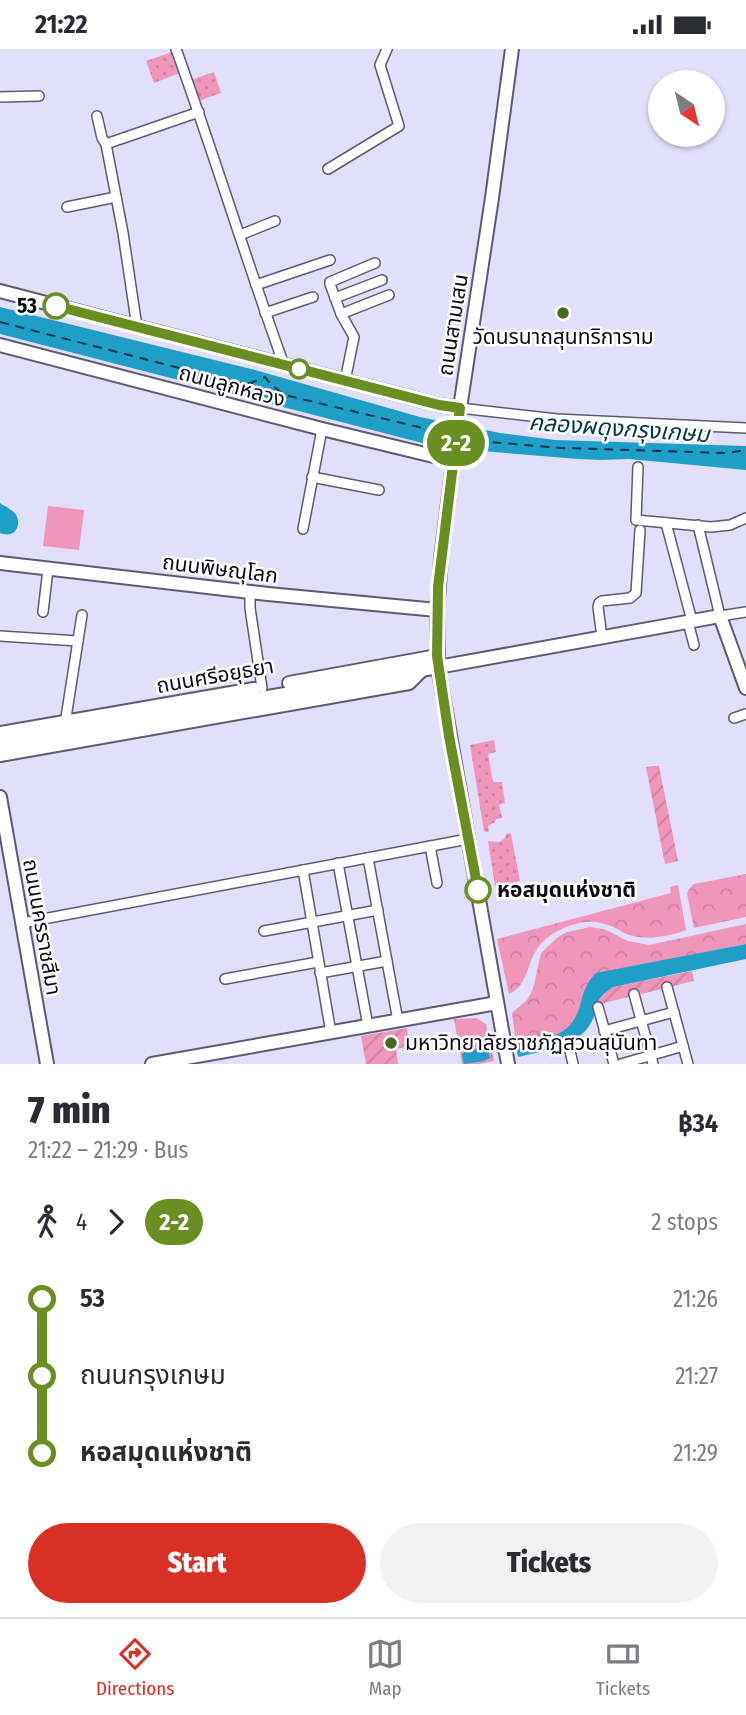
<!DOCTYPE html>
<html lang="en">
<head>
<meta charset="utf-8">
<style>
	body { margin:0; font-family:"Fira Sans Condensed","Noto Sans Thai",sans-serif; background:#f2f2f3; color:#2b2b33; height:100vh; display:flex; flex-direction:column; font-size:26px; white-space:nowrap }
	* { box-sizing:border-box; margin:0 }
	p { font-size:23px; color:#7c7c81 }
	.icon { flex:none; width:38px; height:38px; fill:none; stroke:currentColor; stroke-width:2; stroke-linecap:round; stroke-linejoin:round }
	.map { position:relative; height:1015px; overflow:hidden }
	.panel { display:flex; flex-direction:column; background:#fff; flex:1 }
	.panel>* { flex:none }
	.badge { padding:0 14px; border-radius:23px; font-size:24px; line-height:46px }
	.needle { width:46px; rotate:145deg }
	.fabs { position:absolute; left:648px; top:21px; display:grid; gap:14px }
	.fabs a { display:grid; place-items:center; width:77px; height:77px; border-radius:50%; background:#fff; box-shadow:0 2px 5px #0004; font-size:35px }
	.map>.badge { position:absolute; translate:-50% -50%; box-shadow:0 0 0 4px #fff }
	.legs { display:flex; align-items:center; gap:10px; height:77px; padding:0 28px; font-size:23px }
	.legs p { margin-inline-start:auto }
	.head { display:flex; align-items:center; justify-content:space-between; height:119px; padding:0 28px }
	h1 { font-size:38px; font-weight:800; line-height:52px }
	.action { display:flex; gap:14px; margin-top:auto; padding:14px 28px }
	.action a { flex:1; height:80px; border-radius:42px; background:#d93025; color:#fff; font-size:28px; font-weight:800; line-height:80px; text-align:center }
	.action a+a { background:#f2f2f3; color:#2b2b33 }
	ul { padding:0 28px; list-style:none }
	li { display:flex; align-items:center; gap:24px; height:77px; font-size:26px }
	li i { display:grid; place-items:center; width:10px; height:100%; margin:0 9px; background:currentColor }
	li i::after { content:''; width:18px; height:18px; margin:-9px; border:5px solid; border-radius:50%; background:#fff }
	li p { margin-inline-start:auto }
	li:first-child i { background:linear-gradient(#0000 50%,currentColor 0) }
	li:last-child i { background:linear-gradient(currentColor 50%,#0000 0) }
	.status { display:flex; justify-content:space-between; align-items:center; height:49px; padding:0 35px; background:#fff; direction:ltr }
	.status svg { height:19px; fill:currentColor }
	.menu { display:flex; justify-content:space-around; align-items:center; height:98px; border-top:2px solid #e1e1e2; background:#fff; font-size:19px; color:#7c7c81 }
	.menu a { display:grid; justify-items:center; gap:4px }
	.menu .active { color:#d93025 }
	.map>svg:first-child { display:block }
	.grass { fill:url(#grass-dots) }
	.forest { fill:url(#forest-crowns) }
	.park { fill:url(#park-tufts) }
	.garden { fill:url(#garden-furrows) }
	.pitch { fill:#f196bb }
	.water { fill:#1f9ec7 }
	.pier { fill:#e2dffb }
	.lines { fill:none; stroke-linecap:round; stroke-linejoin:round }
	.ferry { stroke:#023748; stroke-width:2; stroke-dasharray:9 7; stroke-linecap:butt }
	.minor-casing { stroke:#5d5a72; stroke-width:12 }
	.tertiary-casing { stroke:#5d5a72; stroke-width:16 }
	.secondary-casing { stroke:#5d5a72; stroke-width:16 }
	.minor { stroke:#fff; stroke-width:9 }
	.tertiary { stroke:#fff; stroke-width:12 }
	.secondary { stroke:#fff; stroke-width:12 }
	.line-1-casing { stroke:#fff; stroke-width:16 }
	.line-1 { stroke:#6b8e23; stroke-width:10 }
	.stop-1-dot { fill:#fff; stroke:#6b8e23; stroke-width:3.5 }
	.poi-dot { fill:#496a21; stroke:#fff; stroke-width:2.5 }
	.labels { text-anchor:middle; stroke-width:5; stroke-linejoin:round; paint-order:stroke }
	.stop-label { font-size:21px; font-weight:bold; fill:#0b0a13; stroke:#fff; text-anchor:end }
	.street-label { font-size:21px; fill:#0b0a13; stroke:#fff }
	.poi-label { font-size:21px; fill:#0b0a13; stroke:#fff }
	.water-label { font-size:23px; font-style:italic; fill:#023748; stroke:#fff }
</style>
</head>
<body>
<div class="status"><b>21:22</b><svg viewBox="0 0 49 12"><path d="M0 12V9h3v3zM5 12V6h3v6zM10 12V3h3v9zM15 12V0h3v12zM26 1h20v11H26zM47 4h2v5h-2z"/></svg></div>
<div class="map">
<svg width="746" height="1015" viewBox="0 0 746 1015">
	<defs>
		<pattern id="grass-dots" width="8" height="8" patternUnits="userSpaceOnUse" patternTransform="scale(1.75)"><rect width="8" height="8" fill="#f196bb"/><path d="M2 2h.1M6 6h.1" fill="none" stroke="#cd80a0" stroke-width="1.8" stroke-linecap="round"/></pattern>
		<pattern id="forest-crowns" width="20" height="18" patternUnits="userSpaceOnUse" patternTransform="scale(1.75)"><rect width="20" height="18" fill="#f196bb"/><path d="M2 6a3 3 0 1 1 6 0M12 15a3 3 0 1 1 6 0" fill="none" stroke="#cd80a0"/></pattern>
		<pattern id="park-tufts" width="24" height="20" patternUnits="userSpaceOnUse" patternTransform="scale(1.75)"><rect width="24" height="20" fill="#f196bb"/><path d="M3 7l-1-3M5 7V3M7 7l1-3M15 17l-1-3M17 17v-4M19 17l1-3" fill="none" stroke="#cd80a0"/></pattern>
		<pattern id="garden-furrows" width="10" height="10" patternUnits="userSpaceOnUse" patternTransform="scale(1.75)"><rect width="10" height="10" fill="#f196bb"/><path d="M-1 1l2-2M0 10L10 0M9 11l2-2" fill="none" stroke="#cd80a0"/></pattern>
	</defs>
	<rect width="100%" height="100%" fill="#e2dffb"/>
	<g class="grass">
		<polygon points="172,3 180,24 154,34 146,12"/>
		<polygon points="214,23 221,44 198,52 191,31"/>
		<polygon points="494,691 496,703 488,705 493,733 502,733 505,754 499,756 502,769 496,770 495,773 488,777 489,782 487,783 484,782 470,696"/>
		<polygon points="507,784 511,785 520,832 495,837 488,792 499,793 504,790"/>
	</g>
	<g class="forest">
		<polygon points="746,825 746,868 694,879 687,845 689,840 694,835"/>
		<path d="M678,836L686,881C671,887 649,891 633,887C626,886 620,881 613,878C601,873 589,871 576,875C559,879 542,889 534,905C526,921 526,937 509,945L497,890L671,844L670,838Z"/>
		<path d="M746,875V895L685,907L587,935C583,946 582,958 577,968C567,990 537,991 516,995L512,964L527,951L531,944L534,936L541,904L558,888L567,883L590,878L604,880L628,892L649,896Z"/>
	</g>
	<polygon class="park" points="476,969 486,975 494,1012 479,1015 462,1015 454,970"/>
	<g class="garden">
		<polygon points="654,717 659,717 678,812 665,815 646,718"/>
		<polygon points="692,922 694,932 596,956 601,945 613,938"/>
		<polygon points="407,979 410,997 396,1000 398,1015 366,1015 361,987"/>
	</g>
	<polygon class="pitch" points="48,457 84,461 79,501 43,497"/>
	<g class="water">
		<polygon points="0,258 255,321 420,368 500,384 555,391 746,397 746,421 629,410 602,411 578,410 470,401 430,396 0,285"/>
		<path d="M0,454C4,457 11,460 15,464C23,476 15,490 0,484Z"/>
		<path d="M746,895V910L613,938C591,952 601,956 591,974C578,998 541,1002 518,1008L516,995C548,988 572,990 581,953C584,941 587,933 596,924Z"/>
		<polygon points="485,998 488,999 490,1009 484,1012 464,1015 462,1006 464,1003"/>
	</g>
	<polygon class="pier" points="438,368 469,375 464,404 432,400"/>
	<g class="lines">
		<g class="ferry">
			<polyline points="0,273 238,334 251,334 265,328 271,336 285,346 452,386"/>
			<polyline points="461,388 477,392 561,399 727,404 746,401"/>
		</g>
		<defs>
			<g id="minor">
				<path d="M176,0C214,105 246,211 284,316"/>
				<polyline points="0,48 39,47"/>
				<polyline points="97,67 102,89 106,95 123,184 137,278"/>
				<polyline points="106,95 199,63"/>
				<polyline points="328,120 399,77 380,16 387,0"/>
				<polyline points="67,158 116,148"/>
				<polyline points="240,186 275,172"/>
				<polyline points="256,236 330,211"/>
				<polyline points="335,249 382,231"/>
				<polyline points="265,264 313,248"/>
				<polyline points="341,265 389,246"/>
				<polyline points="345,332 354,288 341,265 330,235 330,233 375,214"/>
				<polyline points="460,359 557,370 746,379"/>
				<polyline points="638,418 636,471 711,478 730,476 746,469"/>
				<polyline points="312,428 379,441"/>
				<polyline points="666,474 692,572"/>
				<polyline points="698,476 720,567 746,563"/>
				<polyline points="303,480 322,380"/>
				<polyline points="250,542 250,559 262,639"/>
				<polyline points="43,563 48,520"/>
				<polyline points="688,573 694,596"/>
				<polyline points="0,587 78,592"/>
				<polyline points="602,588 598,558 599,554 602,552 630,549 636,544 640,481"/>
				<polyline points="734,669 746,665"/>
				<polyline points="65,675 82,566"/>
				<polyline points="430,797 437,834"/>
				<polyline points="368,809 398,972"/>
				<polyline points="338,814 368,977"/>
				<polyline points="303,821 331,984"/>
				<polyline points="22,874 468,790"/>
				<polyline points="264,882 378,861"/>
				<polyline points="320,924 387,912"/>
				<polyline points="225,930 318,913"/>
				<polyline points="667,938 688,1015"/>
				<polyline points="634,945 653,1015"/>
				<polyline points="598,958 614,1015"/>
				<polyline points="604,982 674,963"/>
				<polyline points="569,997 573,1015"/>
				<polyline points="621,1015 683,997"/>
			</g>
			<g id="tertiary">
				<polyline points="0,296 322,380 454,412"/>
				<polyline points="438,618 720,567 746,639"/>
				<polyline points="152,1015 497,954"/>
			</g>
			<g id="secondary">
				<polyline points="0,242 439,356 460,359"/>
				<polyline points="0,514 268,545 437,561"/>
				<polyline points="289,634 437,607"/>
				<polyline points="0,684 254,640"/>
				<polyline points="0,695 438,618"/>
				<polyline points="0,706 409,634 423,620"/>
				<polyline points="0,748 47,1015"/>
				<polyline points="508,1015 438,618 437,561 441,510 460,359 492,149 512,0"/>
			</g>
		</defs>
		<use href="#minor" class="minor-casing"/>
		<use href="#tertiary" class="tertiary-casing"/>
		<use href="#secondary" class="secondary-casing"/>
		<use href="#minor" class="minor"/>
		<use href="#tertiary" class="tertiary"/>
		<use href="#secondary" class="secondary"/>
	</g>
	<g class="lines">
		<defs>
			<polyline id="line-1" points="56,257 439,356 460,359 438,538 437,607 449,687 478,841"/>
		</defs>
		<use href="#line-1" class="line-1-casing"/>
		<use href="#line-1" class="line-1"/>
	</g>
	<g class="stop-1-dot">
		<circle cx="56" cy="257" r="12"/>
		<circle cx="299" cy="320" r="9"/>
		<circle cx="478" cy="841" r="12"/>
	</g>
	<g class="poi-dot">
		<circle cx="563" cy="264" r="7"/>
		<circle cx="391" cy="994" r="7"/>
	</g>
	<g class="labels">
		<g class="stop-label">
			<text x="37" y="264">53</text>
			<text x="497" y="848" text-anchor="start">หอสมุดแห่งชาติ</text>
		</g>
		<g class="street-label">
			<text transform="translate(453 276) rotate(-81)" y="7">ถนนสามเสน</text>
			<text transform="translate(232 337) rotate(15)" y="7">ถนนลูกหลวง</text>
			<text transform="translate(220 520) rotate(7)" y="7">ถนนพิษณุโลก</text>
			<text transform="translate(215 627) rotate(-10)" y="7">ถนนศรีอยุธยา</text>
			<text transform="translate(42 878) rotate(80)" y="7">ถนนนครราชสีมา</text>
		</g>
		<g class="poi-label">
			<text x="563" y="295">วัดนรนาถสุนทริการาม</text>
			<text x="405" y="1001" text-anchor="start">มหาวิทยาลัยราชภัฏสวนสุนันทา</text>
		</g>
		<g class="water-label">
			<text transform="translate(619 379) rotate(4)" y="8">คลองผดุงกรุงเกษม</text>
		</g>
	</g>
</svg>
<div class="fabs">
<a><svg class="needle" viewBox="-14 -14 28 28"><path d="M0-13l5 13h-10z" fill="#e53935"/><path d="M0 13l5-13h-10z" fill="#7c7c81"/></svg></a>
</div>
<b class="badge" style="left:456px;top:394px;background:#6b8e23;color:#fff">2-2</b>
</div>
<section class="panel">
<div class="head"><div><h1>7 min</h1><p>21:22 – 21:29 · Bus</p></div><b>฿34</b></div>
<div class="legs"><svg class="icon" aria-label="walk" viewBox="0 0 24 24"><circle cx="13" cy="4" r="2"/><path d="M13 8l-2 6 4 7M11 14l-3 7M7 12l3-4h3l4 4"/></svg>4<svg class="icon" aria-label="forward" viewBox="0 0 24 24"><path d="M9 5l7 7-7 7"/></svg><b class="badge" style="background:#6b8e23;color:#fff">2-2</b><p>2 stops</p></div>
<ul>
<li><i style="color:#6b8e23"></i><b>53</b><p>21:26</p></li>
<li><i style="color:#6b8e23"></i><span>ถนนกรุงเกษม</span><p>21:27</p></li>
<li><i style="color:#6b8e23"></i><b>หอสมุดแห่งชาติ</b><p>21:29</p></li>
</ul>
<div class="action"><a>Start</a><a>Tickets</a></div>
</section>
<nav class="menu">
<a class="active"><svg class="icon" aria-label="directions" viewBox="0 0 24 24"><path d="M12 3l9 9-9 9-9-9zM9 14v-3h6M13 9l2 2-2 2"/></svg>Directions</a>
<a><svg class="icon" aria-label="map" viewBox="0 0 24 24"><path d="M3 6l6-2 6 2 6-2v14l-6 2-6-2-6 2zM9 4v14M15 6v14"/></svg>Map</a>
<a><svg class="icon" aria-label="tickets" viewBox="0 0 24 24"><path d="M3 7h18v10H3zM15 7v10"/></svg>Tickets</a>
</nav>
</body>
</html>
